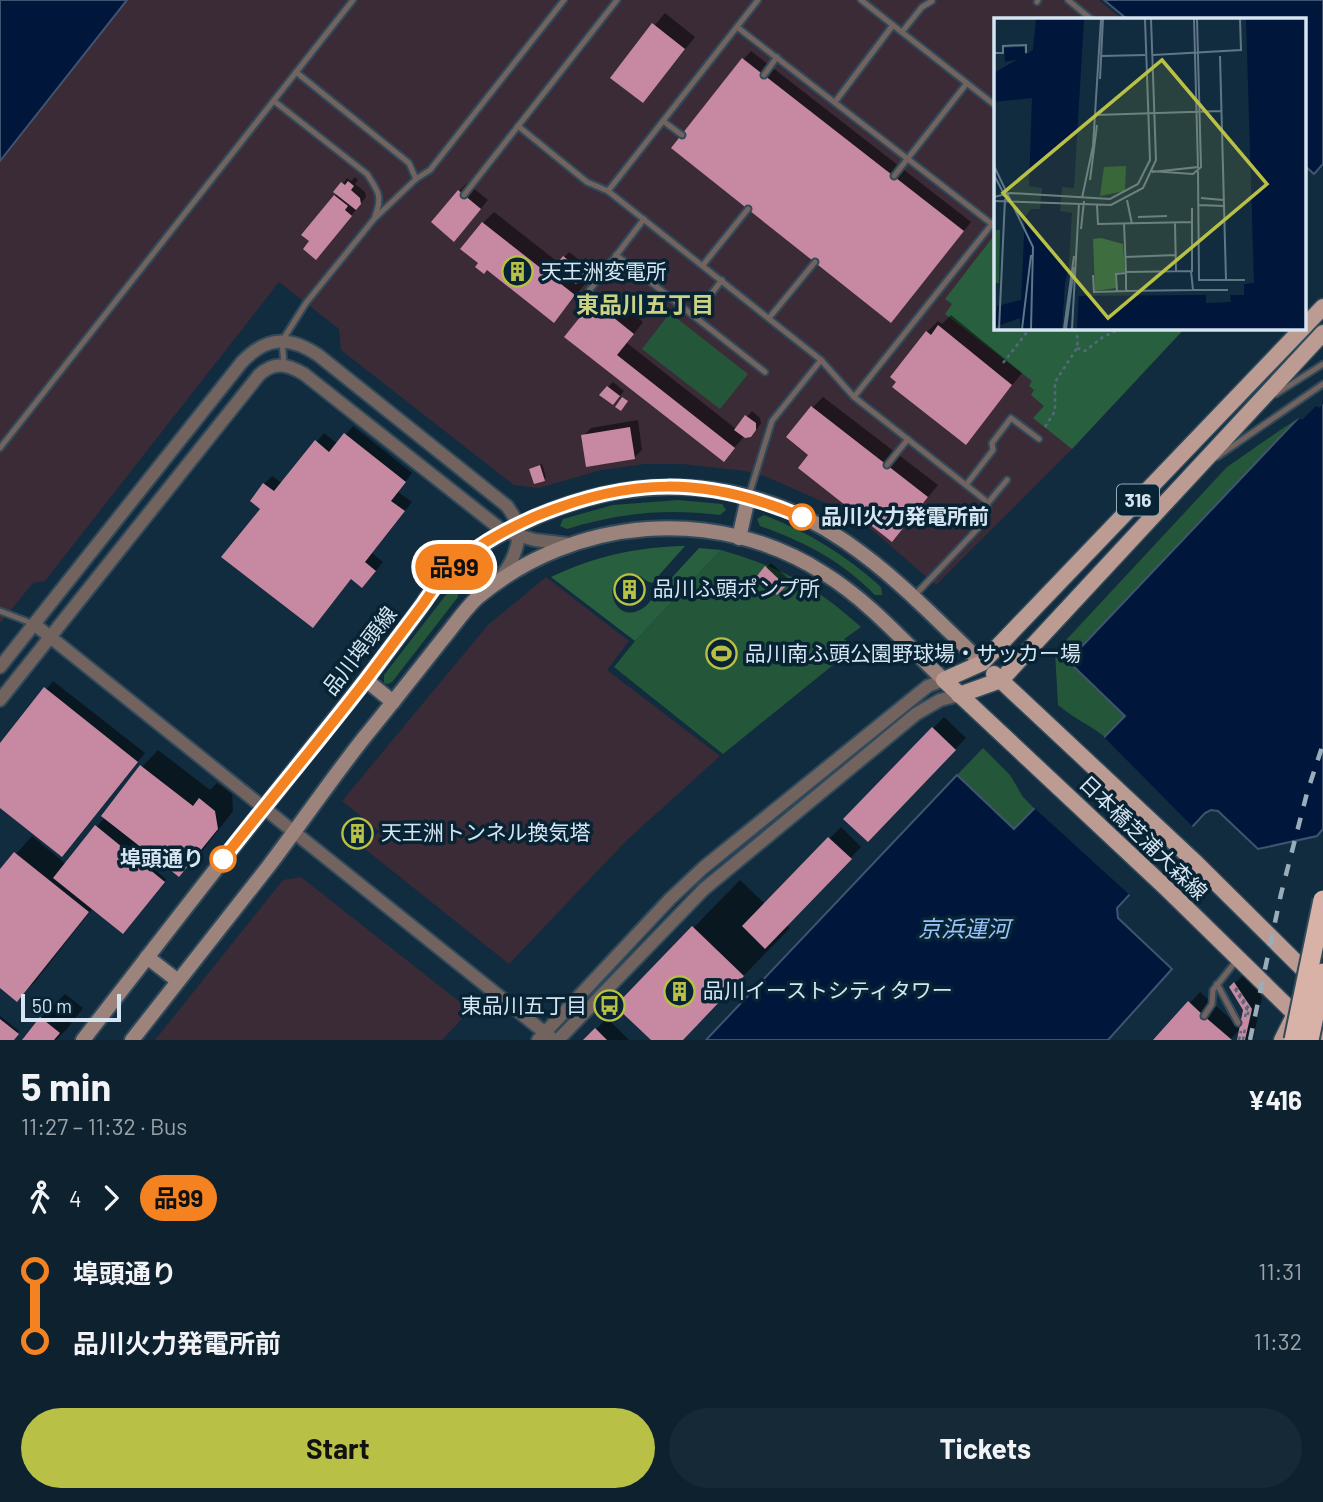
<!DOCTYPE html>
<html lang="en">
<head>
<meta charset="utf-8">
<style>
	body { margin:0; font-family:Barlow,"Noto Sans JP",sans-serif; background:#162937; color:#f1f3f6; height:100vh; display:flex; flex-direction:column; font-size:26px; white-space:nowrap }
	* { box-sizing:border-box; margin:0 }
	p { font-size:23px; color:#9aa3aa }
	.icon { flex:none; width:38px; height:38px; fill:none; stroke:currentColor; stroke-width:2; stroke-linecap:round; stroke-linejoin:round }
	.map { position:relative; height:1040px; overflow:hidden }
	.side { display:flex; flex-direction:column; background:#0d212f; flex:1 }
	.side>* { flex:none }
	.badge { padding:0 14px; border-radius:23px; font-size:24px; line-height:46px }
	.scale { position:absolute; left:21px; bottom:18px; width:100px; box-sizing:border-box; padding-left:7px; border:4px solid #d5e5f1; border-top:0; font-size:19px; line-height:24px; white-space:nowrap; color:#d5e5f1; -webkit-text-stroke:5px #072334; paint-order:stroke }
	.map>.badge { position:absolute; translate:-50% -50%; box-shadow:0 0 0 4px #fff }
	.legs { display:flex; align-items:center; gap:10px; height:77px; padding:0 21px; font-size:23px }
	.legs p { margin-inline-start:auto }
	.summary { display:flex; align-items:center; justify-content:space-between; height:119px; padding:0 21px }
	h1 { font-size:38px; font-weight:700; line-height:52px }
	.action { display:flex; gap:14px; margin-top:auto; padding:14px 21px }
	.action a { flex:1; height:80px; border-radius:42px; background:#b9c046; color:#111; font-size:28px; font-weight:700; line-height:80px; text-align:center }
	.action a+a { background:#162937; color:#f1f3f6 }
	ul { padding:0 21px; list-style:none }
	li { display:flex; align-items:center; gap:24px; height:70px; font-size:26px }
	li i { display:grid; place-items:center; width:10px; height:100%; margin:0 9px; background:currentColor }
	li i::after { content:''; width:18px; height:18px; margin:-9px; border:5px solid; border-radius:50%; background:#0d212f }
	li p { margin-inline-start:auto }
	li:first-child i { background:linear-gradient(#0000 50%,currentColor 0) }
	li:last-child i { background:linear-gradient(currentColor 50%,#0000 0) }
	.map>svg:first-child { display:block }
	.industrial { fill:#3b2b37 }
	.green { fill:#245739 }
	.forest { fill:#28603f }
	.water { fill:#00163b; stroke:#405472; stroke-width:2 }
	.pier { fill:#112c3f }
	.shadow { fill:#0007 }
	.building { fill:#c689a1 }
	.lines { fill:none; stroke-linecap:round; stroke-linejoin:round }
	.service-casing { stroke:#304a5b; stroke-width:9 }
	.tertiary-casing { stroke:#304a5b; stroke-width:16 }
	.secondary-casing { stroke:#304a5b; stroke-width:18 }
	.primary-casing { stroke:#304a5b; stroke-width:19 }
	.path { stroke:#526a7a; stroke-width:2.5; stroke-dasharray:3.5 3.5; stroke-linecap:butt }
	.service { stroke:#72635e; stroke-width:5 }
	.tertiary { stroke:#72635e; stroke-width:12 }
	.secondary { stroke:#9c837b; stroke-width:14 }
	.primary { stroke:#bb9b92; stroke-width:16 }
	.rail { stroke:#9aadbb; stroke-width:4.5; stroke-dasharray:12 12; stroke-linecap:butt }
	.motorway-bridge-casing { stroke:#304a5b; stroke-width:23; stroke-linecap:butt }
	.motorway-bridge { stroke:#d8b2a6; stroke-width:19 }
	.line-1-casing { stroke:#fff; stroke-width:16 }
	.line-1 { stroke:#f58220; stroke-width:10 }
	.stop-1-dot { fill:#fff; stroke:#f58220; stroke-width:3.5 }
	.labels { text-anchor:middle; stroke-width:7; stroke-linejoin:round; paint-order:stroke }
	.shield { fill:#072334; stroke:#97abb8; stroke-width:2 }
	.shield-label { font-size:19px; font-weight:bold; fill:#d5e5f1 }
	.poi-label { font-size:21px; fill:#d5e5f1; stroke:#072334; text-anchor:start }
	.stop-label { font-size:21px; font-weight:bold; fill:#d5e5f1; stroke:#072334; text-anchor:start }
	.street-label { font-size:21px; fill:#d5e5f1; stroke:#072334 }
	.neighbourhood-label { font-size:23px; font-weight:bold; fill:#cbd284; stroke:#072334 }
	.water-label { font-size:23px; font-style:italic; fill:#9ac3f9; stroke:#072334 }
	.inset-road { fill:none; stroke:#5f7686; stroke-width:2 }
	.view { fill:#b9c046; fill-opacity:0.15; stroke:#b9c046; stroke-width:3.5 }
	.inset-edge { fill:none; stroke:#d5e5f1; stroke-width:3.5 }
</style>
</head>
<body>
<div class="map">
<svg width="1323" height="1040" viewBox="0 0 1323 1040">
	<rect width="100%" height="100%" fill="#112c3f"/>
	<g class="industrial">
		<polygon points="127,0 1099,0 1122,19 996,19 996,327 1186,327 1072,449 936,585 871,529 848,513 767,477 745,471 682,464 645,464 601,470 539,488 514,485 341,350 339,329 279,282 45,581 33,583 0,623 0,161"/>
		<polygon points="546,577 629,641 607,670 720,756 627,840 509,964 365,849 379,831 342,801 488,625"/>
		<polygon points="301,877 470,1010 442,1040 155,1040 283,880"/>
	</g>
	<g class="green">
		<polygon points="670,313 748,374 720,409 642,349"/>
		<path d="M1299,417L1068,661L1126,716L1105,737C1090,725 1073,718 1058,705L1055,652L1227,467Z"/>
		<path d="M678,500L722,504L726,510L720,515C666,508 618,513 567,529L560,526L563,519L613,505Z"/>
		<path d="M764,515C808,532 846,555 881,587L882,595H875C843,562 804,541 760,526L757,519Z"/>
		<path d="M721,550C782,568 813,584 861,627L844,639L854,648L723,754L614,667L635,641Z"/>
		<polygon points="453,589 458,592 458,597 392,682 388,684 384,683 384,675 449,591"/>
		<polygon points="983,748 1010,775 1023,797 1034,808 1014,829 957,775"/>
	</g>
	<g class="forest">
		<polygon points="996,233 996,327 1186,327 1072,449 1033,418 1044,406 1031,395 1034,390 1029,386 1032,381 945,314 952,304 945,299"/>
		<path d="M685,546L652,583C645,581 640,575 632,574C597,572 613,632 646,606L699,548L721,550L635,641L551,577C595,556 637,547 685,546Z"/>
	</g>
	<g class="water">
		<polygon points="0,0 127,0 0,161"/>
		<polygon points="1104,0 1323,0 1323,164 1314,174 1304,165 1304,19 1127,19"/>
		<polygon points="1323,392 1323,829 1317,836 1258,849 1218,811 1211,810 1205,813 1117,908 1118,918 1172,969 1108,1040 706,1040 957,775 1014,829 1125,716 1068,661"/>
	</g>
	<g class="pier">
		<polygon points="1323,389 1323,404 1319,408 1316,406 1302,420 1299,418 1285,427"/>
		<polygon points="1102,735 1195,829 1132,897 1032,806"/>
	</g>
	<g class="shadow">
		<polygon points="665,13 695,37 643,101 612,77"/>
		<polygon points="751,51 971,222 899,312 743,60"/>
		<polygon points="355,177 358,180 355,184 365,192 366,197 324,250 335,196 347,178 351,181"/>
		<polygon points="467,183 488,200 462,231 459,191"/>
		<polygon points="494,212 559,263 569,252 588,267 579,279 585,284 554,321 480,263 483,223"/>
		<polygon points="605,291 643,322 627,343 736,429 752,411 760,418 761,423 756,430 744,437 724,459 567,337"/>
		<polygon points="951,315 1022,373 966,443 927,332 938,321 942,324"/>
		<polygon points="613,382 624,391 618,398 608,387"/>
		<polygon points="823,397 938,485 902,529 811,455 812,408"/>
		<polygon points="638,420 642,450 634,458 583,436 591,428"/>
		<polygon points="353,426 412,473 398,492 412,502 372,553 383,562 370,578 352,578 313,626 262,508 264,484 272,476 282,483 324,433 338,444"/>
		<polygon points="542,464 546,477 544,479 530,469"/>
		<polygon points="771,563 790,580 777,593 766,568"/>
		<polygon points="639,576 642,577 646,586 637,597 629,601 626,599 622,591 622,587"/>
		<polygon points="53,681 145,753 62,855 0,806 0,746"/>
		<polygon points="944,717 966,738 868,840 845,818"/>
		<polygon points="158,750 210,790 217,783 232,794 233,811 196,859 179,875 156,857 150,866 166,879 123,932 93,908 34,983 17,1000 0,986 0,872 32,836 66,864 105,817 142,767"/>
		<polygon points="361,819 372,827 366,835 356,823"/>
		<polygon points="841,827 861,847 786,925 790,928 681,1040 653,1040 617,1006 740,880 765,904"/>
		<polygon points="1246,972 1262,997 1253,1040 1237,1040 1241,1028 1230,1040 1156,1040 1200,992 1241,1028 1244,1009 1231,987"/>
		<polygon points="65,994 83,1008 66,1030 56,1040 24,1040 41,1018"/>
		<polygon points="0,1016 19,1031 13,1040 0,1038"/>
		<polygon points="607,1018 629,1040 586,1040"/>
	</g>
	<g class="building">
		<polygon points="652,23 685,49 643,103 610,78"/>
		<polygon points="742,58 964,231 891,323 671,148"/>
		<polygon points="348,181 354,186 351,190 360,198 361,204 356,210 333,192 341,182 345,185"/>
		<polygon points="458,190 481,209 454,242 431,222"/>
		<polygon points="334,195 348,206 345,210 352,216 316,260 303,249 309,241 301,235"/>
		<polygon points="482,222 575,295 554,323 487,270 484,274 475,267 478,263 460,249"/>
		<polygon points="563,256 585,273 576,284 554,267"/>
		<polygon points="593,301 634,334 617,355 735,448 724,462 564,337"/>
		<polygon points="938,325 1012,385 966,445 892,387 896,382 890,377 926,331 931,335"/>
		<polygon points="607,386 620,396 613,405 599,395"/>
		<polygon points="622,397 628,401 621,411 615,407"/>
		<polygon points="811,406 928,497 892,542 798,468 808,455 786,437"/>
		<polygon points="745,415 756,423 756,430 751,437 745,438 734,430"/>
		<polygon points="630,427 635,459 586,467 581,435"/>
		<polygon points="344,433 406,482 391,501 405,511 365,562 376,571 362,588 351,579 313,628 221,557 260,509 250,501 263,483 274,491 315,440 329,452"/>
		<polygon points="540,465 545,481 534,484 529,469"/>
		<polygon points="765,566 786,586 777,595 757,576"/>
		<circle cx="631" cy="591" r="10"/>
		<polygon points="44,687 138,762 62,857 0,808 0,743"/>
		<polygon points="932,727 956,750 868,842 843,819"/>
		<polygon points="140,765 193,806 199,798 215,811 218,829 179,877 101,816"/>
		<polygon points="355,822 369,833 361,843 347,832"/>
		<polygon points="95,825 165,882 123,934 53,878"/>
		<polygon points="828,837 852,859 765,949 742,926"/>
		<polygon points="14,852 89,912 17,1002 0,988 0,869"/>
		<polygon points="692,926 744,976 683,1040 651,1040 615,1006"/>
		<polygon points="1234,982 1252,1009 1245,1040 1237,1040 1243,1010 1229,987"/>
		<polygon points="1188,1001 1204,1016 1232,1040 1153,1040"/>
		<polygon points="40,1017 60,1033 54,1040 22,1040"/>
		<polygon points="0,1019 19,1034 14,1040 0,1040"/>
		<polygon points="595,1028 607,1040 583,1040"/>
	</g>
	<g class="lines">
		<defs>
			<g id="service">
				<polyline points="861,0 996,106"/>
				<polyline points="1068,0 1091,19"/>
				<polyline points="1037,2 1038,0"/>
				<polyline points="737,27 992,224"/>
				<polyline points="902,32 922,7 932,1"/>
				<polyline points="296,72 409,163 416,179"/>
				<polyline points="764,75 777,57"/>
				<path d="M274,101L367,174C378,191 383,196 375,216"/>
				<polyline points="835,102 893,25"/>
				<polyline points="663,121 682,135"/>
				<polyline points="518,126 587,182 608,191 821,360 854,397 985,500 988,508 982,524 915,595"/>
				<polyline points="894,176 967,83"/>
				<polyline points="608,191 758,0"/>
				<polyline points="464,195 617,0"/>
				<polyline points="616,255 765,372"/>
				<polyline points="703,265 748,209"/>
				<polyline points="589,291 644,219"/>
				<polyline points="694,316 722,280"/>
				<polyline points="769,318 815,262"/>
				<polyline points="284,364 282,341 306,303 374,219 416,179 430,170 564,0"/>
				<polyline points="1276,394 1323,364"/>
				<polyline points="854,397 996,219"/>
				<polyline points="0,448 353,0"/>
				<polyline points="1217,457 1323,384"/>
				<polyline points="887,465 908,439"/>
				<polyline points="966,485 993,450 992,443 1011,418 1039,439"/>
				<polyline points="749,495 772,421 821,360"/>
				<polyline points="987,504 1007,480"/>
				<polyline points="0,611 34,624"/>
				<polyline points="1217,984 1238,1023"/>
				<polyline points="1204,1016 1212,1004 1213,990 1237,960"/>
			</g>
			<g id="tertiary">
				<polyline points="34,624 554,1040"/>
				<path d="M0,667L242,362C267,336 289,336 318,355L507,506C511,512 517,520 518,526C521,544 511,566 499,579"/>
				<path d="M0,700L259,375C274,361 287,364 304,374L503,531L535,540L569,544"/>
				<polyline points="538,1040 670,899 703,868 918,694 928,686 944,680"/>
				<polyline points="558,1040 704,889 916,714 940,700 959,695"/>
			</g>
			<g id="secondary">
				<polyline points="739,538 748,498"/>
				<polyline points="366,680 393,702"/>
				<polyline points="147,957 178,981"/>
				<path d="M83,1040C170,928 256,816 345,706C369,676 392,646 415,615C425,601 435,584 448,572C478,545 504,531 540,515C642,471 753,478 846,542C896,576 938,621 982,663"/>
				<path d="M132,1040C177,982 223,925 268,867C300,825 330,781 363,739C390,706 416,673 442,640C453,627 464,610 477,598C574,516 717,504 825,574C870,602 906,644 944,680"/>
			</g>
			<g id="primary">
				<polyline points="1323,307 982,663 944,680 1166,888 1295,1014 1323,1032"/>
				<polyline points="994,674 1194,861 1314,980"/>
				<polyline points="959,695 1001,680 1323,333"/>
				<polyline points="1282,1040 1295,1014 1298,1013"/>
			</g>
		</defs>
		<use href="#service" class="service-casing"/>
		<use href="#tertiary" class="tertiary-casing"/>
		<use href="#secondary" class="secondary-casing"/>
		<use href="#primary" class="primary-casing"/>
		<g class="path">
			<polyline points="1050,327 1055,327"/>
			<polyline points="1077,348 1085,351 1103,337 1124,327"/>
			<polyline points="1003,363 1031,327"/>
			<polyline points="1045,427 1055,411 1055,382 1077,348 1078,339 1074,327"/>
			<polyline points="1235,989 1237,989 1249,1009 1247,1018"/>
			<polyline points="1235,989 1247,1010 1245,1017"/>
			<polyline points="1239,1040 1241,1031"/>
			<polyline points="1243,1040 1245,1028"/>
		</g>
		<use href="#service" class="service"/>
		<use href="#tertiary" class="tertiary"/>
		<use href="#secondary" class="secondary"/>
		<use href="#primary" class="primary"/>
		<polyline class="rail" points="1250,1040 1281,894 1307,793 1323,744"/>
		<defs>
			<g id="motorway-bridge">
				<polyline points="1294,1040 1323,900"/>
				<polyline points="1309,1040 1323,973"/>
			</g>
		</defs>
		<use href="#motorway-bridge" class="motorway-bridge-casing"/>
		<use href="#motorway-bridge" class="motorway-bridge"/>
	</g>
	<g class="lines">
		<defs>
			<path id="line-1" d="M223,859C270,799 319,741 366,680C385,655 404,629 423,604C430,594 437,583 446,574C471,548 501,532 534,517C629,477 706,476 802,517"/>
		</defs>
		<use href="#line-1" class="line-1-casing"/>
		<use href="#line-1" class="line-1"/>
	</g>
	<defs>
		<symbol id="building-ring" viewBox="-11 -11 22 22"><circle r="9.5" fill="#072334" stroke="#b9c046" stroke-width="1.5"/><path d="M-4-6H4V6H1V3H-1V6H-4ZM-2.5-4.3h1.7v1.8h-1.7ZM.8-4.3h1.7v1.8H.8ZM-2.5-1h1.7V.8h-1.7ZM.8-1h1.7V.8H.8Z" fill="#b9c046"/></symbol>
		<symbol id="stadium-ring" viewBox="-11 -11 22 22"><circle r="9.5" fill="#072334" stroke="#b9c046" stroke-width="1.5"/><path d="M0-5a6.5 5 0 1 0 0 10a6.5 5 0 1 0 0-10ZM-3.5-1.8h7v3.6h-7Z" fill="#b9c046"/></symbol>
		<symbol id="bus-ring" viewBox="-11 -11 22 22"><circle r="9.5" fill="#072334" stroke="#b9c046" stroke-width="1.5"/><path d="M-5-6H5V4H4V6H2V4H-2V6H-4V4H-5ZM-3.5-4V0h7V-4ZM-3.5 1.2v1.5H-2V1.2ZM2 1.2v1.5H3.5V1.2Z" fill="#b9c046"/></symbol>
	</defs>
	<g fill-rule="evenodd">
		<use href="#building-ring" x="500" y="254" width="35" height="35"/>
		<use href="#building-ring" x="612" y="572" width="35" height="35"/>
		<use href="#stadium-ring" x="704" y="636" width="35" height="35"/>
		<use href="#building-ring" x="340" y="816" width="35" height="35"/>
		<use href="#building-ring" x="662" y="974" width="35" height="35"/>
		<use href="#bus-ring" x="592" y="988" width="35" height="35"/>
	</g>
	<g class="stop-1-dot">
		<circle cx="802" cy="517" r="12"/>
		<circle cx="223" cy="859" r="12"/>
	</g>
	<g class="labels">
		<rect class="shield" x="1117" y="484.5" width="42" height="31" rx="5"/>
		<g class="shield-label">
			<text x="1138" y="507">316</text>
		</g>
		<g class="poi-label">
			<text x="541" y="279">天王洲変電所</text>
			<text x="653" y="596">品川ふ頭ポンプ所</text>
			<text x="745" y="661">品川南ふ頭公園野球場・サッカー場</text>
			<text x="381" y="840">天王洲トンネル換気塔</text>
			<text x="703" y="998">品川イーストシティタワー</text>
			<text x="587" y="1013" text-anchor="end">東品川五丁目</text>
		</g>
		<g class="stop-label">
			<text x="821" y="524">品川火力発電所前</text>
			<text x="204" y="866" text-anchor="end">埠頭通り</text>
		</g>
		<g class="street-label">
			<text transform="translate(360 651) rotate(-52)" y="7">品川埠頭線</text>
			<text transform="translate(1143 838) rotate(44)" y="7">日本橋芝浦大森線</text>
		</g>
		<g class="neighbourhood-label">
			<text x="645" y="313">東品川五丁目</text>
		</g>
		<g class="water-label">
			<text x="964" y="937">京浜運河</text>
		</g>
	</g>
	<g transform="translate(994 18)">
		<rect width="312" height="312" fill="#112c3f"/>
		<path d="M132,148L131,173L106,178L110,149ZM0,212H6L5,265H0Z" fill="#245739"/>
		<path d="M107,220L129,226L131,254L121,255L122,270L101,273L99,221Z" fill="#28603f"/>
		<path d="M42,1H90L80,170L68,169L66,193L78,195L73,278L212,277V285L237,284L236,277H250V266L260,265L252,1H311V311H26V300L0,309L3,288L27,282L31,199L37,191H46L48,170L35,168L38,80L0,84V55L24,41L11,44L10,30L30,29L31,37L39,32Z" fill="#00163b"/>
		<path d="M79,234L76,274L85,275L83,311H75L76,291L74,311H68L71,265Z" fill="#112c3f"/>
		<path class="inset-road" d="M0,35H9V28L32,27V35M159,37L247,32L246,1M107,38L151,37M226,38L232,262H251M106,61L109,1M101,97L227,93M0,148L39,229L37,311M156,153L199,156L207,149L203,1M204,153L205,262H232M158,154L204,149L200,1M0,157L10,176M96,162L103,107M0,179L16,175L116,181L144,166L156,142L151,1M88,180L99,128L107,1M207,180L229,182M133,182L138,206M0,183L117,187L149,170L162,142L157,1M103,187L104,206L198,204M205,187L230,188M198,190V254M144,199L173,198M130,205L132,254V271L133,273L199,272L197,253L132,254M181,205L182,253M87,211L90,183M131,239L182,237M99,257L100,274L133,273M199,272H234M123,274L122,256L132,255M5,311L11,181M28,311L37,237M70,311L80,238M72,311L80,249M78,311L85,185"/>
		<path class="view" d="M168,42L273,166L114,300L9,175Z"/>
		<rect width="312" height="312" class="inset-edge"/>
	</g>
</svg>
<div class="scale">50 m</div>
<b class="badge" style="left:454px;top:567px;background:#f58220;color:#111">品99</b>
</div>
<section class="side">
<div class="summary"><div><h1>5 min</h1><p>11:27 – 11:32 · Bus</p></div><b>¥416</b></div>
<div class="legs"><svg class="icon" aria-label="walk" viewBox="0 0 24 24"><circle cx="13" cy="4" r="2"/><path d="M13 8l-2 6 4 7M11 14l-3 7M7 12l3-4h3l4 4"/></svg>4<svg class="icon" aria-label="forward" viewBox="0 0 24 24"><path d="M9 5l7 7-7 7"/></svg><b class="badge" style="background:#f58220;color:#111">品99</b></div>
<ul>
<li><i style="color:#f58220"></i><b>埠頭通り</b><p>11:31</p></li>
<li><i style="color:#f58220"></i><b>品川火力発電所前</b><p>11:32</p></li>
</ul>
<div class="action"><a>Start</a><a>Tickets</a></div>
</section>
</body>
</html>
